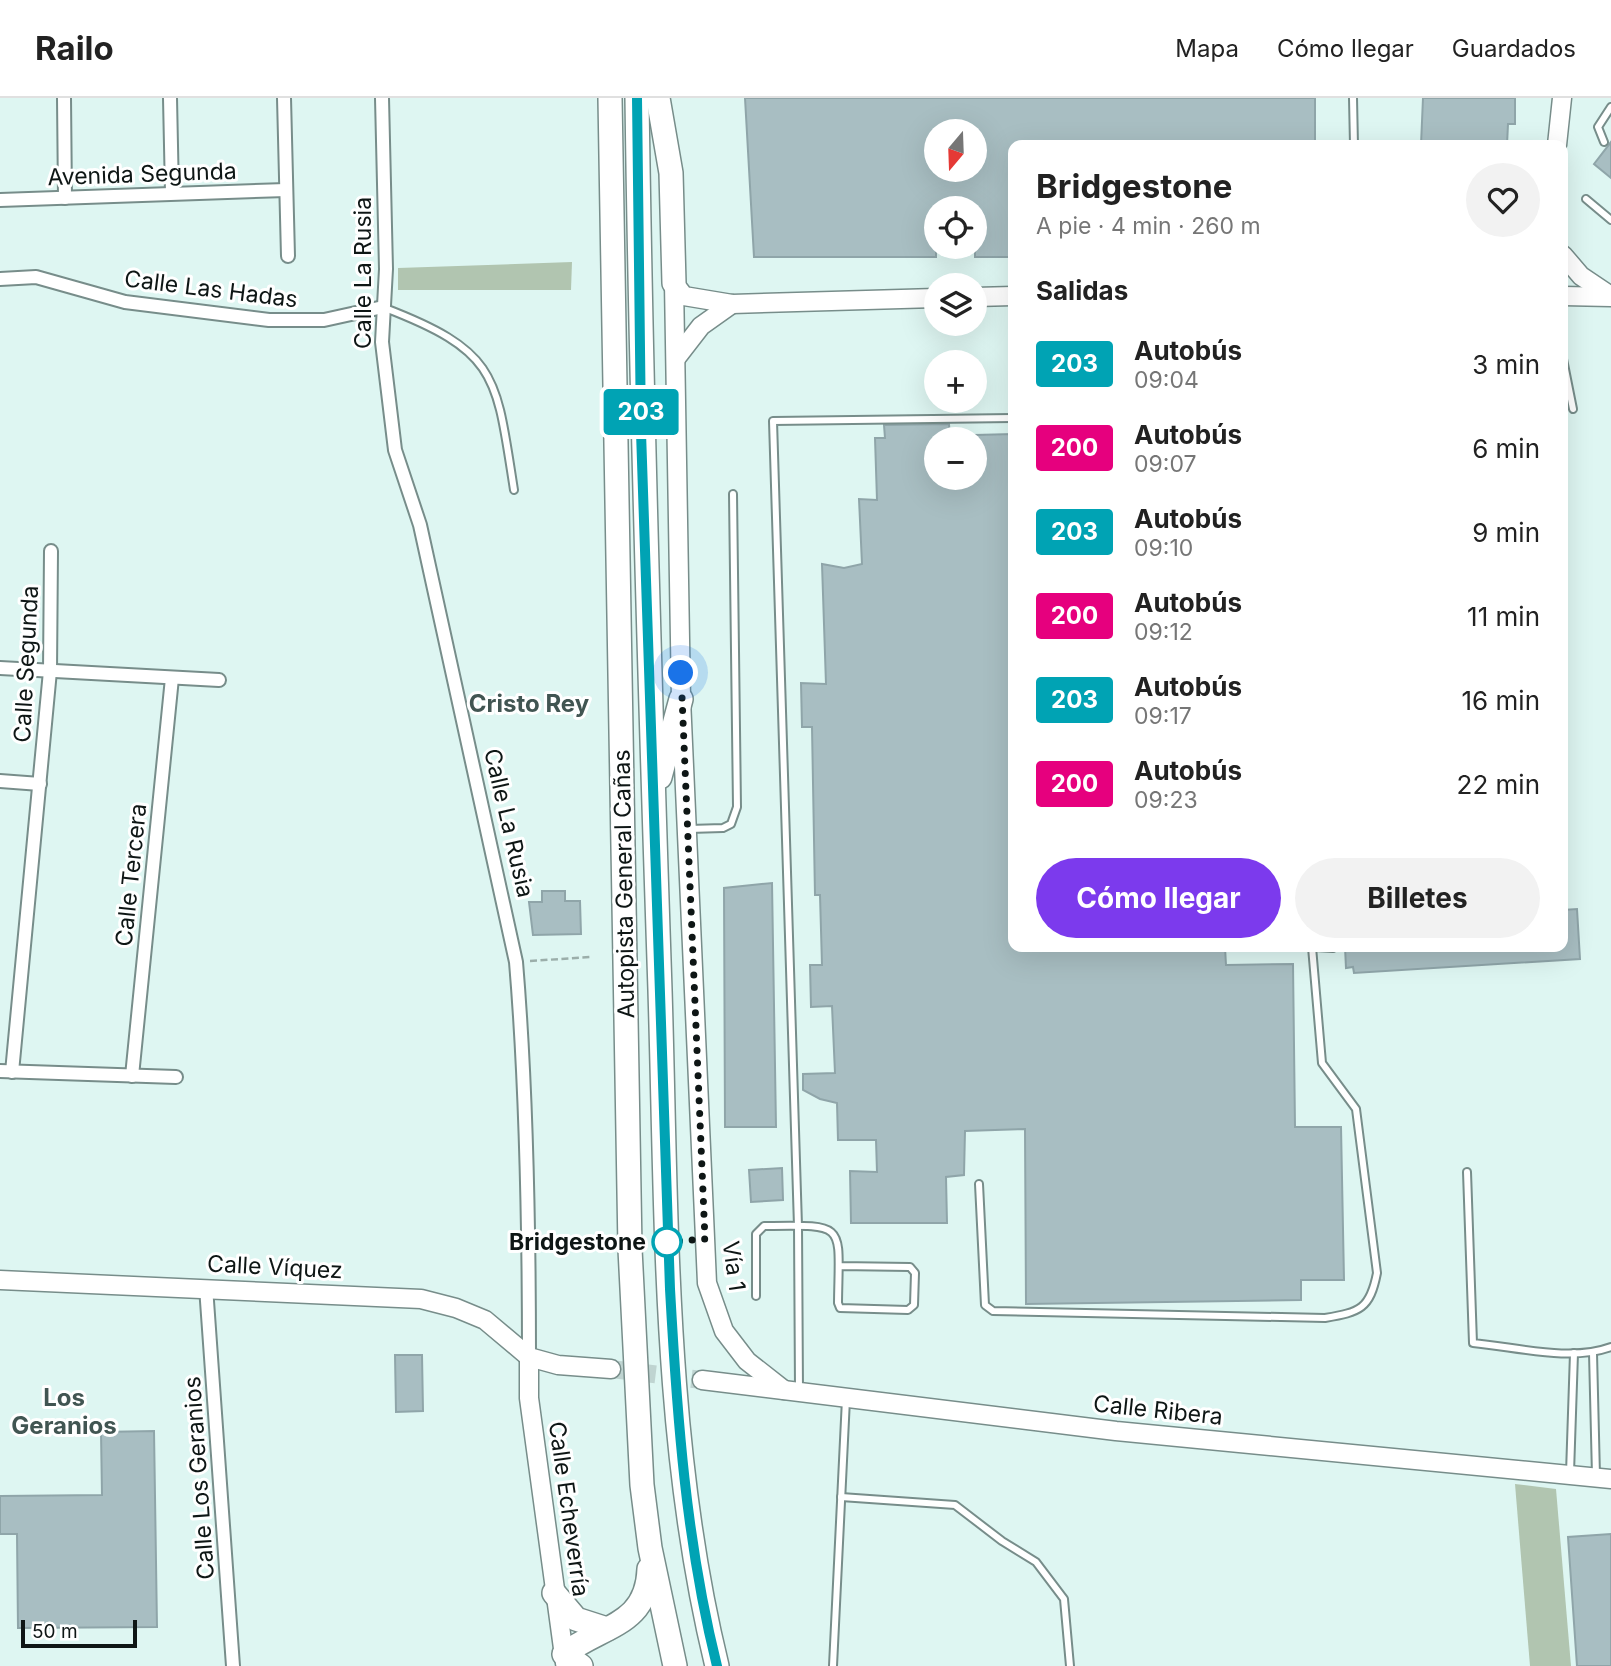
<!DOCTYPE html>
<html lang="es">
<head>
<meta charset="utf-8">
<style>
	body { margin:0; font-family:Inter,sans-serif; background:#f2f2f2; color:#222; height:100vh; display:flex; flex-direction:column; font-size:26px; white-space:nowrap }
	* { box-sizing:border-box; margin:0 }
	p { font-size:23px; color:#767676 }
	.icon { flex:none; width:38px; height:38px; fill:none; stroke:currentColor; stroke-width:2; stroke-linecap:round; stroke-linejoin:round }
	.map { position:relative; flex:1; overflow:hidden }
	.drawer { position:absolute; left:1008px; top:42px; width:560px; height:812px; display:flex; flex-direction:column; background:#fff; border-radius:14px; box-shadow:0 7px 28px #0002 }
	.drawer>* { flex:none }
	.badge { padding:0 14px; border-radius:5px; font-size:24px; line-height:46px }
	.needle { width:46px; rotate:199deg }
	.controls { position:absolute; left:924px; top:21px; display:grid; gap:14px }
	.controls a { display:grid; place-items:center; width:63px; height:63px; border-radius:50%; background:#fff; box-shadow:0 7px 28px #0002; font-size:35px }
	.scale { position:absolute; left:21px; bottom:18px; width:116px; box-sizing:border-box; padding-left:7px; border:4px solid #0e1615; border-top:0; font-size:19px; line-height:24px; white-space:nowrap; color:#0e1615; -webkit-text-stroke:5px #fff; paint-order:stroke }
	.you { position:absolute; width:35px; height:35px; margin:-18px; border:5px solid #fff; border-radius:50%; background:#1a73e8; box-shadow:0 0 0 10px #1a73e833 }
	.map>.badge { position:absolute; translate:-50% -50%; box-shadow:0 0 0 4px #fff }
	h2 { padding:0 28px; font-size:26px; line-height:63px }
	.round { display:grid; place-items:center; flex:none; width:74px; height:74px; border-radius:37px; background:#f2f2f2 }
	.overview { display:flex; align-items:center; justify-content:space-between; height:119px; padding:0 28px }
	h1 { font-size:33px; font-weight:700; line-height:52px }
	.button { display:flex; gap:14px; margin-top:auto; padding:14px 28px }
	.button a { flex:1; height:80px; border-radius:42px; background:#7c3aed; color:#fff; font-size:28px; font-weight:700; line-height:80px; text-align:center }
	.button a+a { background:#f2f2f2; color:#222 }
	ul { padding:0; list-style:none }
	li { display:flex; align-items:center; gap:21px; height:84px; padding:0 28px }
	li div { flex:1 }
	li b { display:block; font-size:26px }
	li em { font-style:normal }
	li .badge { min-width:77px; font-weight:700; text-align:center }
	header { display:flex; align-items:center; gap:42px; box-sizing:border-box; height:98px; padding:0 35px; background:#fff; border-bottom:2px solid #e0e0e0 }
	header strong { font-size:33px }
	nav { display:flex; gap:38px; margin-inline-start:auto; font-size:24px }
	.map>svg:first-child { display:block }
	.green { fill:#b1c5b0 }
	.building { fill:#a8bec2; stroke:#8fa5a9; stroke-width:2; fill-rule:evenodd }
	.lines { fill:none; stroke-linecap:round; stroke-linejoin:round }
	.secondary-tunnel { stroke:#bfd4d1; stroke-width:18; stroke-dasharray:18 9; stroke-linecap:butt }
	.lane-casing { stroke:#778d8a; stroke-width:10 }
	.street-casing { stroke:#778d8a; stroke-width:16 }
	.secondary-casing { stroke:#778d8a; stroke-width:21 }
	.highway-casing { stroke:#778d8a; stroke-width:26 }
	.path { stroke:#9baeaa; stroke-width:2.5; stroke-dasharray:7 3.5; stroke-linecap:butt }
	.lane { stroke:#fff; stroke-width:6 }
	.street { stroke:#fff; stroke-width:12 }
	.secondary { stroke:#fff; stroke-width:18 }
	.highway { stroke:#fff; stroke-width:23 }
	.line-casing { stroke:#fff; stroke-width:16 }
	.line { stroke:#00a3b4; stroke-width:10 }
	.walk { stroke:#0e1615; stroke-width:7; stroke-dasharray:0 12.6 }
	.stop-dot { fill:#fff; stroke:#00a3b4; stroke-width:3.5 }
	.labels { text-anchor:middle; stroke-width:6; stroke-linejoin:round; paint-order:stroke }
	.street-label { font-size:23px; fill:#0e1615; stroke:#fff }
	.stop-label { font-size:23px; font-weight:bold; fill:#0e1615; stroke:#fff; text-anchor:end }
	.neighbourhood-label { font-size:24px; font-weight:bold; fill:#415552; stroke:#fff }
</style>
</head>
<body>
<header>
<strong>Railo</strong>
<nav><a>Mapa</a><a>Cómo llegar</a><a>Guardados</a></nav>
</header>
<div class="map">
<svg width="1611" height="1568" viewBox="0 0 1611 1568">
	<rect width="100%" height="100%" fill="#def6f2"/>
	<g class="green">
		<polygon points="572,164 571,192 398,192 398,170"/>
		<polygon points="1515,1386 1556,1391 1571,1568 1530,1568"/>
	</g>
	<g class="building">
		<path d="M745,0H1315V47H1013V159H975V110H936V159H754ZM936,33H975V72H936Z"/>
		<polygon points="1423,0 1515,0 1515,26 1508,26 1507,47 1421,47"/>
		<polygon points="1611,44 1611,80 1594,66"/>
		<polygon points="949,326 950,341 936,341 936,380 975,380 975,337 1013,336 1013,849 1225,849 1226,867 1293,866 1295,1029 1341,1029 1344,1182 1301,1182 1301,1202 1026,1206 1025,1031 965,1033 964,1077 946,1079 947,1125 851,1125 850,1073 877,1074 876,1042 838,1042 837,1005 820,1001 803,992 803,976 835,975 832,908 811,909 810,867 822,867 820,797 815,797 812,629 802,629 801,585 826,586 822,466 844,470 862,466 859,401 877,402 875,340 885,340 884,327"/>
		<polygon points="772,785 776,1029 725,1029 724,790"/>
		<polygon points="542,793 565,793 565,803 580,803 581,836 533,837 529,804 542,804"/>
		<polygon points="1577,811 1580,861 1354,875 1353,869 1346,870 1345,849 1563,849 1563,812"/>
		<polygon points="782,1070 783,1102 751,1104 749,1072"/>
		<polygon points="395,1257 422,1257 423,1313 396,1314"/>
		<polygon points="154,1333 157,1529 18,1530 17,1436 0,1436 0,1398 102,1397 101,1334"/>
		<polygon points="1611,1436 1611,1568 1577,1568 1568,1439"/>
	</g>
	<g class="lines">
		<polyline class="secondary-tunnel" points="611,1271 702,1282"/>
		<defs>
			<g id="lane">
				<polyline points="1353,0 1354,47"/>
				<polyline points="1604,44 1598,29 1611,9"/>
				<polyline points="1586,101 1611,122"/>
				<path d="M385,210C499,254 496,278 514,392"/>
				<polyline points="1563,261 1573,311"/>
				<polyline points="689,731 723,730 731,726 737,709 733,396"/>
				<polyline points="1315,849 1333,850"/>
				<path d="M1467,1074L1473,1245C1517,1249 1570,1264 1611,1249"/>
				<path d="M979,1086L985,1207L993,1213L1325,1220C1360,1214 1370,1211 1377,1175L1356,1011L1322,965L1312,849"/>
				<path d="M756,1198V1136L764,1128C848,1127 839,1124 838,1205L840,1210L908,1212L914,1207L915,1175L910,1169L839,1168"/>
				<polyline points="1593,1255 1596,1378"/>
				<polyline points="799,1292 798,1128 773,323 1013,320"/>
				<polyline points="1570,1375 1574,1255"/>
				<polyline points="841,1399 955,1407 1002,1443 1036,1464 1064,1501 1070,1568"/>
				<polyline points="833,1568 846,1301"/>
			</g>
			<g id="street">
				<polyline points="64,0 65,100"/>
				<polyline points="170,0 172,95"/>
				<polyline points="284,0 288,158"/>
				<path d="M382,0L386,171L382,244L395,352L420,427L516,864C527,995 529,1128 529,1259"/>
				<polyline points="0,102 286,92"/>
				<polyline points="0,181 36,179 125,204 269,222 324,222 383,209"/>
				<polyline points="0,570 219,582"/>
				<polyline points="0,683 40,686"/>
				<polyline points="0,973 176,979"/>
				<polyline points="12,974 50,573 51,453"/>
				<polyline points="132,978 172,580"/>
				<polyline points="206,1189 233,1568"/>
			</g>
			<g id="secondary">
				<polyline points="1557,47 1562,0"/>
				<polyline points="1563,157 1581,178 1611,198"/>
				<polyline points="674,185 681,601 707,1185 724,1233 747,1263 784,1292"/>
				<polyline points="674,185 684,198 732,206 936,200"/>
				<polyline points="1563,198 1611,199"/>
				<polyline points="975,199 1013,198"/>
				<polyline points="677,259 701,228 732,206"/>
				<polyline points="0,1182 421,1201 456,1210 485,1222 529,1259 558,1267 611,1271"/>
				<polyline points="529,1259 529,1300 565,1565"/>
				<polyline points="702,1282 1116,1333 1611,1381"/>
			</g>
			<g id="highway">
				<polyline points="610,0 630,1151 642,1387 650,1450 675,1568"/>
				<path d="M637,0C641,298 650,595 660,892C667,1118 663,1348 717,1568"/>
				<polyline points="658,0 671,75 674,185"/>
				<polyline points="660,679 681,601"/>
				<polyline points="554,1495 576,1521 607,1531"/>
				<path d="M581,1568L564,1556C602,1527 647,1528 649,1471"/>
			</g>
		</defs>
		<use href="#lane" class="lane-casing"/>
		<use href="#street" class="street-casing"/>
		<use href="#secondary" class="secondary-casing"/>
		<use href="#highway" class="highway-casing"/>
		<polyline class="path" points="530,863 591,859"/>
		<use href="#lane" class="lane"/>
		<use href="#street" class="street"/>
		<use href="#secondary" class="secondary"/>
		<use href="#highway" class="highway"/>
	</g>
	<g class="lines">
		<defs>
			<path id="line" d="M637,0L641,334L670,1191C677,1318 686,1444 717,1568"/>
		</defs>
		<use href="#line" class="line-casing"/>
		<use href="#line" class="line"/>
		<polyline class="walk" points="667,1144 705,1141 681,575"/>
	</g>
	<circle class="stop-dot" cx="667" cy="1144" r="14"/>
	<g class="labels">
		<g class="street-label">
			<text transform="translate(142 76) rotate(-2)" y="8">Avenida Segunda</text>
			<text transform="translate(363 175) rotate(-90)" y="8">Calle La Rusia</text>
			<text transform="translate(211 191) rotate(7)" y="8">Calle Las Hadas</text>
			<text transform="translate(26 566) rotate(-87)" y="8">Calle Segunda</text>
			<text transform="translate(509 725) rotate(77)" y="8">Calle La Rusia</text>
			<text transform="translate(131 777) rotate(-84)" y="8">Calle Tercera</text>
			<text transform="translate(624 786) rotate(-91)" y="8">Autopista General Cañas</text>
			<text transform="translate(734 1168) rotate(82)" y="8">Vía 1</text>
			<text transform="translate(275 1169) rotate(3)" y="8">Calle Víquez</text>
			<text transform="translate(1158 1312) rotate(6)" y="8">Calle Ribera</text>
			<text transform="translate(199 1380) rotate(-94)" y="8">Calle Los Geranios</text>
			<text transform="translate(569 1411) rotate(82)" y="8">Calle Echeverría</text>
		</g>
		<g class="stop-label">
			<text x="646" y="1152">Bridgestone</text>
		</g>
		<g class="neighbourhood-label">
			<text x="529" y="614">Cristo Rey</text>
			<text x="64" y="1308">Los<tspan x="64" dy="28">Geranios</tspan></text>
		</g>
	</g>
</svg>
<div class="controls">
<a><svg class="needle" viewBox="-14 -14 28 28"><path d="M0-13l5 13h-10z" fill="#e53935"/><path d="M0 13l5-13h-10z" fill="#767676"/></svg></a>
<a><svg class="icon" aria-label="locate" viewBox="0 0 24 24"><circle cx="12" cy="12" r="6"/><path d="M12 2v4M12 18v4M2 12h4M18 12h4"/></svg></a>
<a><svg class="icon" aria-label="layers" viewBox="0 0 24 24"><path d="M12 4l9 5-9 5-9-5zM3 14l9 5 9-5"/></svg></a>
<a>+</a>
<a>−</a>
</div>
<div class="scale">50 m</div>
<div class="you" style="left:681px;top:575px"></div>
<b class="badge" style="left:641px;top:314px;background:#00a3b4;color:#fff">203</b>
<section class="drawer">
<div class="overview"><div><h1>Bridgestone</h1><p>A pie · 4 min · 260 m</p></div><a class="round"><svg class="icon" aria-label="heart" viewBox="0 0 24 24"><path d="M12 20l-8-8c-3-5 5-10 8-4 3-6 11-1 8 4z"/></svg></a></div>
<h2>Salidas</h2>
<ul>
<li><span class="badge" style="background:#00a3b4;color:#fff">203</span><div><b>Autobús</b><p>09:04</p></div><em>3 min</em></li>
<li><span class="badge" style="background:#e6007e;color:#fff">200</span><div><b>Autobús</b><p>09:07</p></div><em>6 min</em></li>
<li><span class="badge" style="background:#00a3b4;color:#fff">203</span><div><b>Autobús</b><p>09:10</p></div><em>9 min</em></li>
<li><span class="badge" style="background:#e6007e;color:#fff">200</span><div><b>Autobús</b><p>09:12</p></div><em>11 min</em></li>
<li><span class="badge" style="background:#00a3b4;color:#fff">203</span><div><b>Autobús</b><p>09:17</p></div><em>16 min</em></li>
<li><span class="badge" style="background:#e6007e;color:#fff">200</span><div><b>Autobús</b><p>09:23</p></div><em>22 min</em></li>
</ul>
<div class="button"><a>Cómo llegar</a><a>Billetes</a></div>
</section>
</div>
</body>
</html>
